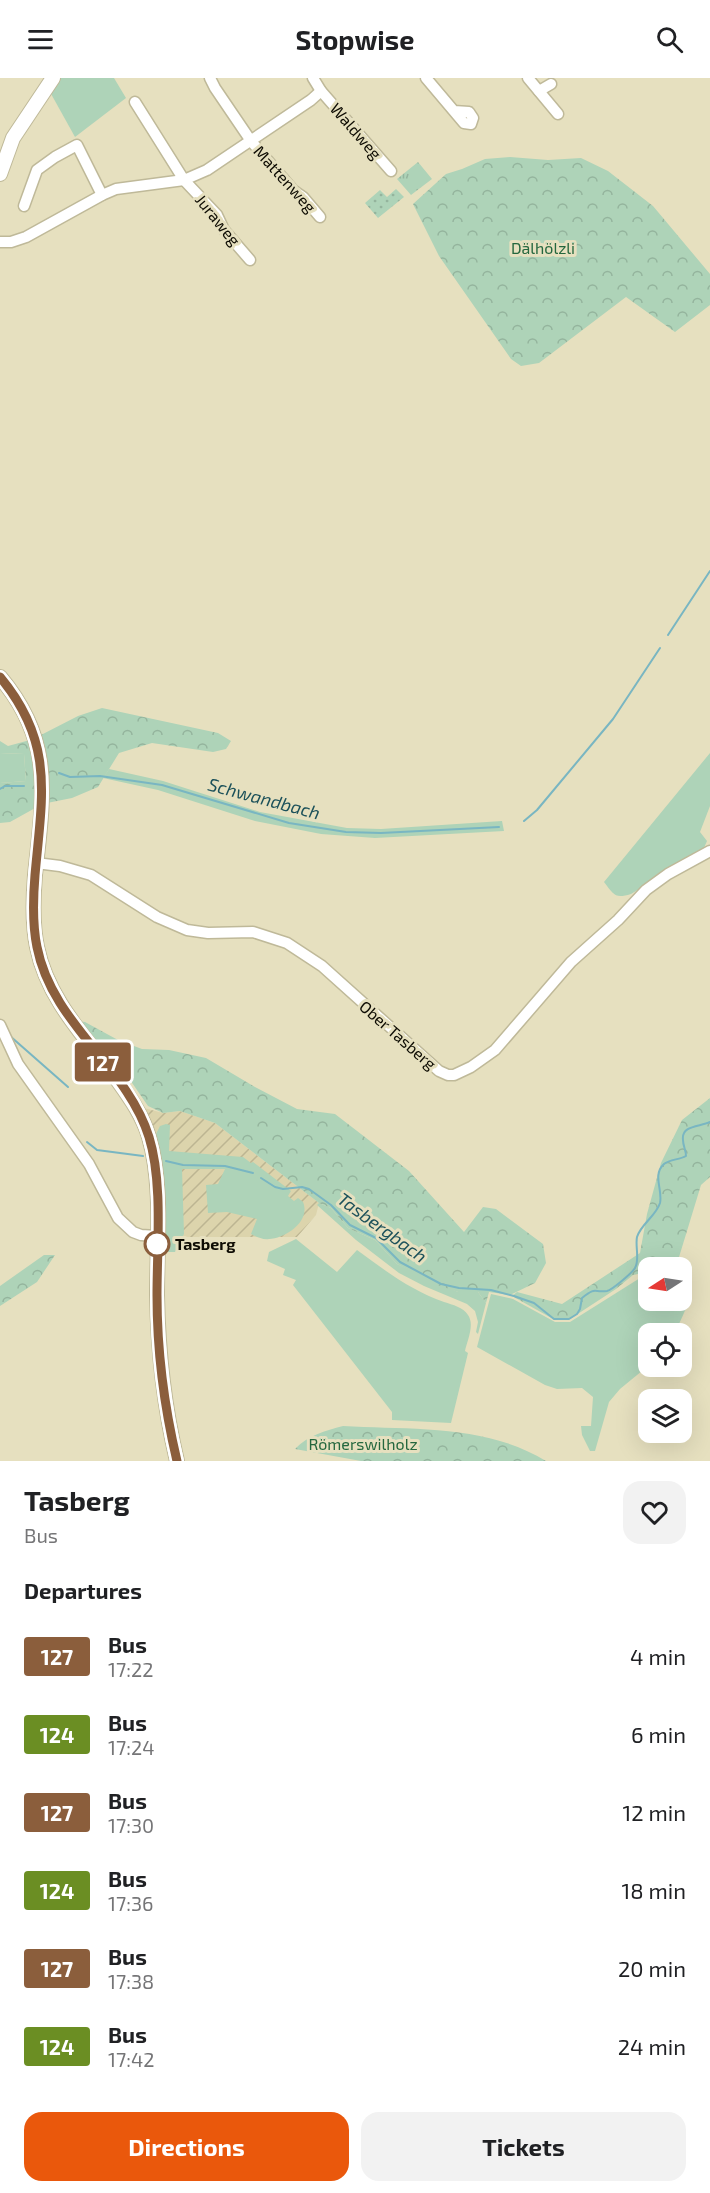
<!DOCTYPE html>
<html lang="en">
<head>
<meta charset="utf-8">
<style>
	body { margin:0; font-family:"Exo 2",sans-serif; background:#f2f2f2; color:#202124; height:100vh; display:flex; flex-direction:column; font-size:22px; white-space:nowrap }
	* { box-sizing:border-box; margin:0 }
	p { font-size:20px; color:#757577 }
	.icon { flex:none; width:33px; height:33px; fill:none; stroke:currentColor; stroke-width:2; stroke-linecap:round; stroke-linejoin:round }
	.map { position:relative; height:1383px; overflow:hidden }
	.sheet { display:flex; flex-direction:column; background:#fff; flex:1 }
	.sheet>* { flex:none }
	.badge { padding:0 12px; border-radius:4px; font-size:21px; line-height:39px }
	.needle { width:39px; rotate:258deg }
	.fabs { position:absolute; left:638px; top:1179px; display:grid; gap:12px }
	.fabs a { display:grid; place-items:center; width:54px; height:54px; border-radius:12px; background:#fff; box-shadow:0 6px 24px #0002; font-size:30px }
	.map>.badge { position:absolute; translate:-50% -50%; box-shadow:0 0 0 3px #fff }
	h2 { padding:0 24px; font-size:22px; line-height:54px }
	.round { display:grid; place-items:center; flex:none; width:63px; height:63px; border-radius:18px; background:#f2f2f2 }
	.head { display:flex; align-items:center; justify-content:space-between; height:102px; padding:0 24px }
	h1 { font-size:28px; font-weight:700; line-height:45px }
	.primary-button { display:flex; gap:12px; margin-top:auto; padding:12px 24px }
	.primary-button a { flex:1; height:69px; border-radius:18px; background:#ea580c; color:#fff; font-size:24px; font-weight:700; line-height:69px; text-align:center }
	.primary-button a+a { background:#f2f2f2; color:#202124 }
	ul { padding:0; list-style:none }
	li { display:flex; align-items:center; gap:18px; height:78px; padding:0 24px }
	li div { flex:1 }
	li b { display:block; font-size:22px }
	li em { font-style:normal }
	li .badge { min-width:66px; font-weight:700; text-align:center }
	header { display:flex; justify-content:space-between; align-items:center; height:78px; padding:0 24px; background:#fff; font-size:27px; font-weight:700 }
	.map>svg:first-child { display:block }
	.industrial { fill:url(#industrial-furrows) }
	.grass { fill:#aed3b8 }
	.forest { fill:url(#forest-crowns) }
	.park { fill:url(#park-tufts) }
	.garden { fill:url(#garden-dots) }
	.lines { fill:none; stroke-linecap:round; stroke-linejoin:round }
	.stream { stroke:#79b6c2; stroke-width:2 }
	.street-casing { stroke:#bfb999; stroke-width:13 }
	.secondary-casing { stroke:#bfb999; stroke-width:16 }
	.street { stroke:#fff; stroke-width:10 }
	.secondary { stroke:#fff; stroke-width:14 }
	.line-casing { stroke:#fff; stroke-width:14 }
	.line { stroke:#8b5e3c; stroke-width:9 }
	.stop-dot { fill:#fff; stroke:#8b5e3c; stroke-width:3 }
	.labels { text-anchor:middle; stroke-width:6; stroke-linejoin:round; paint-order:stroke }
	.street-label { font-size:16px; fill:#0e0c03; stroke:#e6e0bf }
	.park-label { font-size:16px; fill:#24673e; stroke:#e6e0bf }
	.stop-label { font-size:16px; font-weight:bold; fill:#0e0c03; stroke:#e6e0bf; text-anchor:start }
	.water-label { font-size:18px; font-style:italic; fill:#1c515a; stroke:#e6e0bf }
</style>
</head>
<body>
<header><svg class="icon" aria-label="menu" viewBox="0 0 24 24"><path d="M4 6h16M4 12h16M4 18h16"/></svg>Stopwise<svg class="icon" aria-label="search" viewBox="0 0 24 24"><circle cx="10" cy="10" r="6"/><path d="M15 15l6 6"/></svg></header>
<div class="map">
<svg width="710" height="1383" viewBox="0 0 710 1383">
	<defs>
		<pattern id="industrial-furrows" width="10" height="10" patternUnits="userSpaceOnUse" patternTransform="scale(1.5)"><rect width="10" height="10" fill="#dcd4ac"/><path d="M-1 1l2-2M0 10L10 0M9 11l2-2" fill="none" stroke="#bcb592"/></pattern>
		<pattern id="forest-crowns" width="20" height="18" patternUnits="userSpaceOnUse" patternTransform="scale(1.5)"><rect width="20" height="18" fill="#aed3b8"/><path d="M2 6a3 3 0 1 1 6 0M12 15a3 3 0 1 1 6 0" fill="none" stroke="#94b49d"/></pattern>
		<pattern id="park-tufts" width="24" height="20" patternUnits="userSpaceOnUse" patternTransform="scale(1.5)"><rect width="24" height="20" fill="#aed3b8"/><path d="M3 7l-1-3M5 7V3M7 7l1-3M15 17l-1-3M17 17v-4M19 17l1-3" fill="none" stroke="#94b49d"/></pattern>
		<pattern id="garden-dots" width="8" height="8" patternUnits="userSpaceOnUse" patternTransform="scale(1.5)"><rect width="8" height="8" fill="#aed3b8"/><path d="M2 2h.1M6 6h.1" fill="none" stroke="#94b49d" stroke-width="1.8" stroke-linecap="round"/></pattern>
	</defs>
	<rect width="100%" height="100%" fill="#e6e0bf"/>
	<polygon class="industrial" points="144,1030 163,1035 180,1033 215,1045 319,1125 316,1137 297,1159 161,1159 153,1092 137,1033"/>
	<g class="grass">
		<polygon points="60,0 114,0 126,20 75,59 50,14"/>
		<polygon points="0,675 24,676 26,703 0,705"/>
		<path d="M710,675V728L700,754L707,763L703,772L631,816C615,821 614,817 604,804Z"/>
		<polygon points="109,691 163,703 260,734 347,750 381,751 502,743 504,753 375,760 321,756 255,743 158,712 103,700"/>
		<path d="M166,1046L170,1047L169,1073L243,1079L251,1085L253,1084L291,1113L288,1118L294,1123L298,1120L303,1124C311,1143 286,1160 269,1161C263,1162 257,1159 251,1156L257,1141L227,1134L208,1135L206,1107L218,1106L225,1091H182L184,1156L175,1174H163L155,1058L160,1048Z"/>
		<polygon points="319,1125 331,1130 348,1150 375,1162 397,1186 458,1214 478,1214 486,1225 478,1256 476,1254 478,1244 475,1233 467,1226 424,1208 399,1195 356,1162 317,1127"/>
		<path d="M296,1161L337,1194L357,1172C384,1192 412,1213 444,1224C453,1227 463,1229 468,1237C475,1247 467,1263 465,1273L468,1275L451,1345L392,1342V1334L293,1207L296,1202L283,1197L285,1191L267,1183L269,1174Z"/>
		<polygon points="640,1200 648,1203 648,1222 681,1222 681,1214 692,1217 675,1255 648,1256 648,1288 620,1311 609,1324 595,1373 590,1373 582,1357 581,1348 591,1348 593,1319 582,1310 557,1311 545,1307 477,1269 491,1216 513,1221 555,1244 570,1244"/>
	</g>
	<g class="forest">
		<polygon points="510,79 548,82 581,80 608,93 653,128 710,196 710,227 675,254 626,219 539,285 521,288 511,281 439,178 413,126 446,96 462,91 485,81"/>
		<polygon points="102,630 218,655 231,663 226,671 213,674 152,665 119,675 98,709 72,720 47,725 39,658 78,638"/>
		<polygon points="30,662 33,671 37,729 10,744 0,745 0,705 26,703 24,676 0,675 0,663 8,668"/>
		<polygon points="78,943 85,944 118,962 142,971 169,972 206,980 255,1009 297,1031 335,1036 409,1093 464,1154 483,1129 496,1131 543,1166 546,1185 535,1205 510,1217 489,1214 486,1225 478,1214 458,1214 440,1208 397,1186 375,1162 348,1150 331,1130 319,1125 215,1045 180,1033 163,1035 148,1028 128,999 86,950"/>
		<polygon points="710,1020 710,1099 701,1107 676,1189 648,1190 648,1194 633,1197 616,1211 570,1241 555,1242 512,1218 517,1214 562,1226 640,1175 647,1136 661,1085 682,1042"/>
		<polygon points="44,1177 55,1177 37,1204 0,1228 0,1208"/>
		<path d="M343,1348C411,1352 486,1346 546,1383H361L295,1371C308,1357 325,1353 343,1348Z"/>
	</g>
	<polygon class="park" points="418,84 432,101 411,117 397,101"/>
	<polygon class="garden" points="396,111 404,119 378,140 365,125 380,112 387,119"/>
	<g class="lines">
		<g class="stream">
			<polyline points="668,557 710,493"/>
			<polyline points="59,695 70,699 100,698 162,707 289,745 346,754 381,755 499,749"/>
			<polyline points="0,711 5,708 24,708"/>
			<polyline points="524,743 537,732 613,641 660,570"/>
			<polyline points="10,958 68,1009"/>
			<polyline points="87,1064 97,1072 143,1078"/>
			<polyline points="166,1083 183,1087 225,1088 253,1095"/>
			<path d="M261,1100L275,1109L283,1111L302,1109L309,1111L331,1127L350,1147L376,1160L400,1184L441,1206L459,1210L491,1212L514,1218L534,1225L554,1241H569L577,1236L580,1231L582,1220C597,1208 593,1215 607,1213C612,1212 632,1195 635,1190C640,1182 635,1168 637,1159C641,1146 656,1138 660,1125C663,1112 652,1097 664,1086C670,1081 679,1082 686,1078C686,1072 683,1068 683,1062C681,1047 700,1049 710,1044"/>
		</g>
		<defs>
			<g id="street">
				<polyline points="210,0 215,10 251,63 293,112 303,119 320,139"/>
				<polyline points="313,0 321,13 391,93"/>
				<polyline points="426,0 464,45 471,46 473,40 469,34 454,33"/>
				<polyline points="528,0 558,36"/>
				<polyline points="539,13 551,6"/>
				<polyline points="135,24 184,102 217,137 224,152 250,182"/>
				<polyline points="24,128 37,92 55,79 77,67 102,117"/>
				<polyline points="0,164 11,164 26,159 102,117 116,111 184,102 207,92 311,22 321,13"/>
				<polyline points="36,785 60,788 91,797 157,839 187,852 208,855 253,854 287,865 322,888 439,993 448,997 454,997 471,989 495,972 571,884 618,842 646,812 668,796 710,773"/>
				<polyline points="0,947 18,986 89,1086 118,1140 133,1154 141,1157 157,1158"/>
			</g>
			<g id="secondary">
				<polyline points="0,96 13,60 53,0"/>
				<path d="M0,599C55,664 43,719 35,797C33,821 32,845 37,869C47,919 83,957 113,996C127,1016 142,1035 149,1059C163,1106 157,1167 157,1217C158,1273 164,1328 177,1383"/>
			</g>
		</defs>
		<use href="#street" class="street-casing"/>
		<use href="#secondary" class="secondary-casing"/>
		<use href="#street" class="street"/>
		<use href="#secondary" class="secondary"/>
	</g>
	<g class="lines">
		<defs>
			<path id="line" d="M0,599C55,665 42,718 35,797C33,821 32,845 37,869C52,946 127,988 149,1059C163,1104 157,1168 157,1217C157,1273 164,1328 177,1383"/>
		</defs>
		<use href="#line" class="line-casing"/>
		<use href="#line" class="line"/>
	</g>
	<circle class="stop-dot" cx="157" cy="1166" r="12"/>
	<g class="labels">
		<g class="street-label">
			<text transform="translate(356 53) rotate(49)" y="6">Waldweg</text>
			<text transform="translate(285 101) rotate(48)" y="6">Mattenweg</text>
			<text transform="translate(218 142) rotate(51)" y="6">Juraweg</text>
			<text transform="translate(398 957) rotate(41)" y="6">Ober Tasberg</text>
		</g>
		<g class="park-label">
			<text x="543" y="176">Dälhölzli</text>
			<text x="363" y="1372">Römerswilholz</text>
		</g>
		<g class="stop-label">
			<text x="175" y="1172">Tasberg</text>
		</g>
		<g class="water-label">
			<text transform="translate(264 721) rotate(15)" y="6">Schwandbach</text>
			<text transform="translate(382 1150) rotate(36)" y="6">Tasbergbach</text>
		</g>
	</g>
</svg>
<div class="fabs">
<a><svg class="needle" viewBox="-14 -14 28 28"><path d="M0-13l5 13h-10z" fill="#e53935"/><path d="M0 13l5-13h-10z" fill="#757577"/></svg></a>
<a><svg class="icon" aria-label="locate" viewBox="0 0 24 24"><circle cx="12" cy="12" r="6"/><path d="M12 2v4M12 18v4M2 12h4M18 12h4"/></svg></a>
<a><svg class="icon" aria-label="layers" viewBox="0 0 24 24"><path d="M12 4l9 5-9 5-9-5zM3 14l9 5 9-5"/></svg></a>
</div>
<b class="badge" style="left:103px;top:984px;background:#8b5e3c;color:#fff">127</b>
</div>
<section class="sheet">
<div class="head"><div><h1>Tasberg</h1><p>Bus</p></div><a class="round"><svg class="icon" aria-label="heart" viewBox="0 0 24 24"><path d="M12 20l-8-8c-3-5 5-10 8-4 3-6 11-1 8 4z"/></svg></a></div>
<h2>Departures</h2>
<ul>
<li><span class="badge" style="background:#8b5e3c;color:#fff">127</span><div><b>Bus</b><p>17:22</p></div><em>4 min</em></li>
<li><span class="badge" style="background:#6b8e23;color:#fff">124</span><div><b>Bus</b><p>17:24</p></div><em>6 min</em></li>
<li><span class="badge" style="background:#8b5e3c;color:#fff">127</span><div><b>Bus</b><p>17:30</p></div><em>12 min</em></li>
<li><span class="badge" style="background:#6b8e23;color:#fff">124</span><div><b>Bus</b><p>17:36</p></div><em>18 min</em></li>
<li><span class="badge" style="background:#8b5e3c;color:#fff">127</span><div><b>Bus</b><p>17:38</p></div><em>20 min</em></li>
<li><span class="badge" style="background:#6b8e23;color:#fff">124</span><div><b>Bus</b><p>17:42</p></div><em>24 min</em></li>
</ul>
<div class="primary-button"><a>Directions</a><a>Tickets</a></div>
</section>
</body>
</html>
